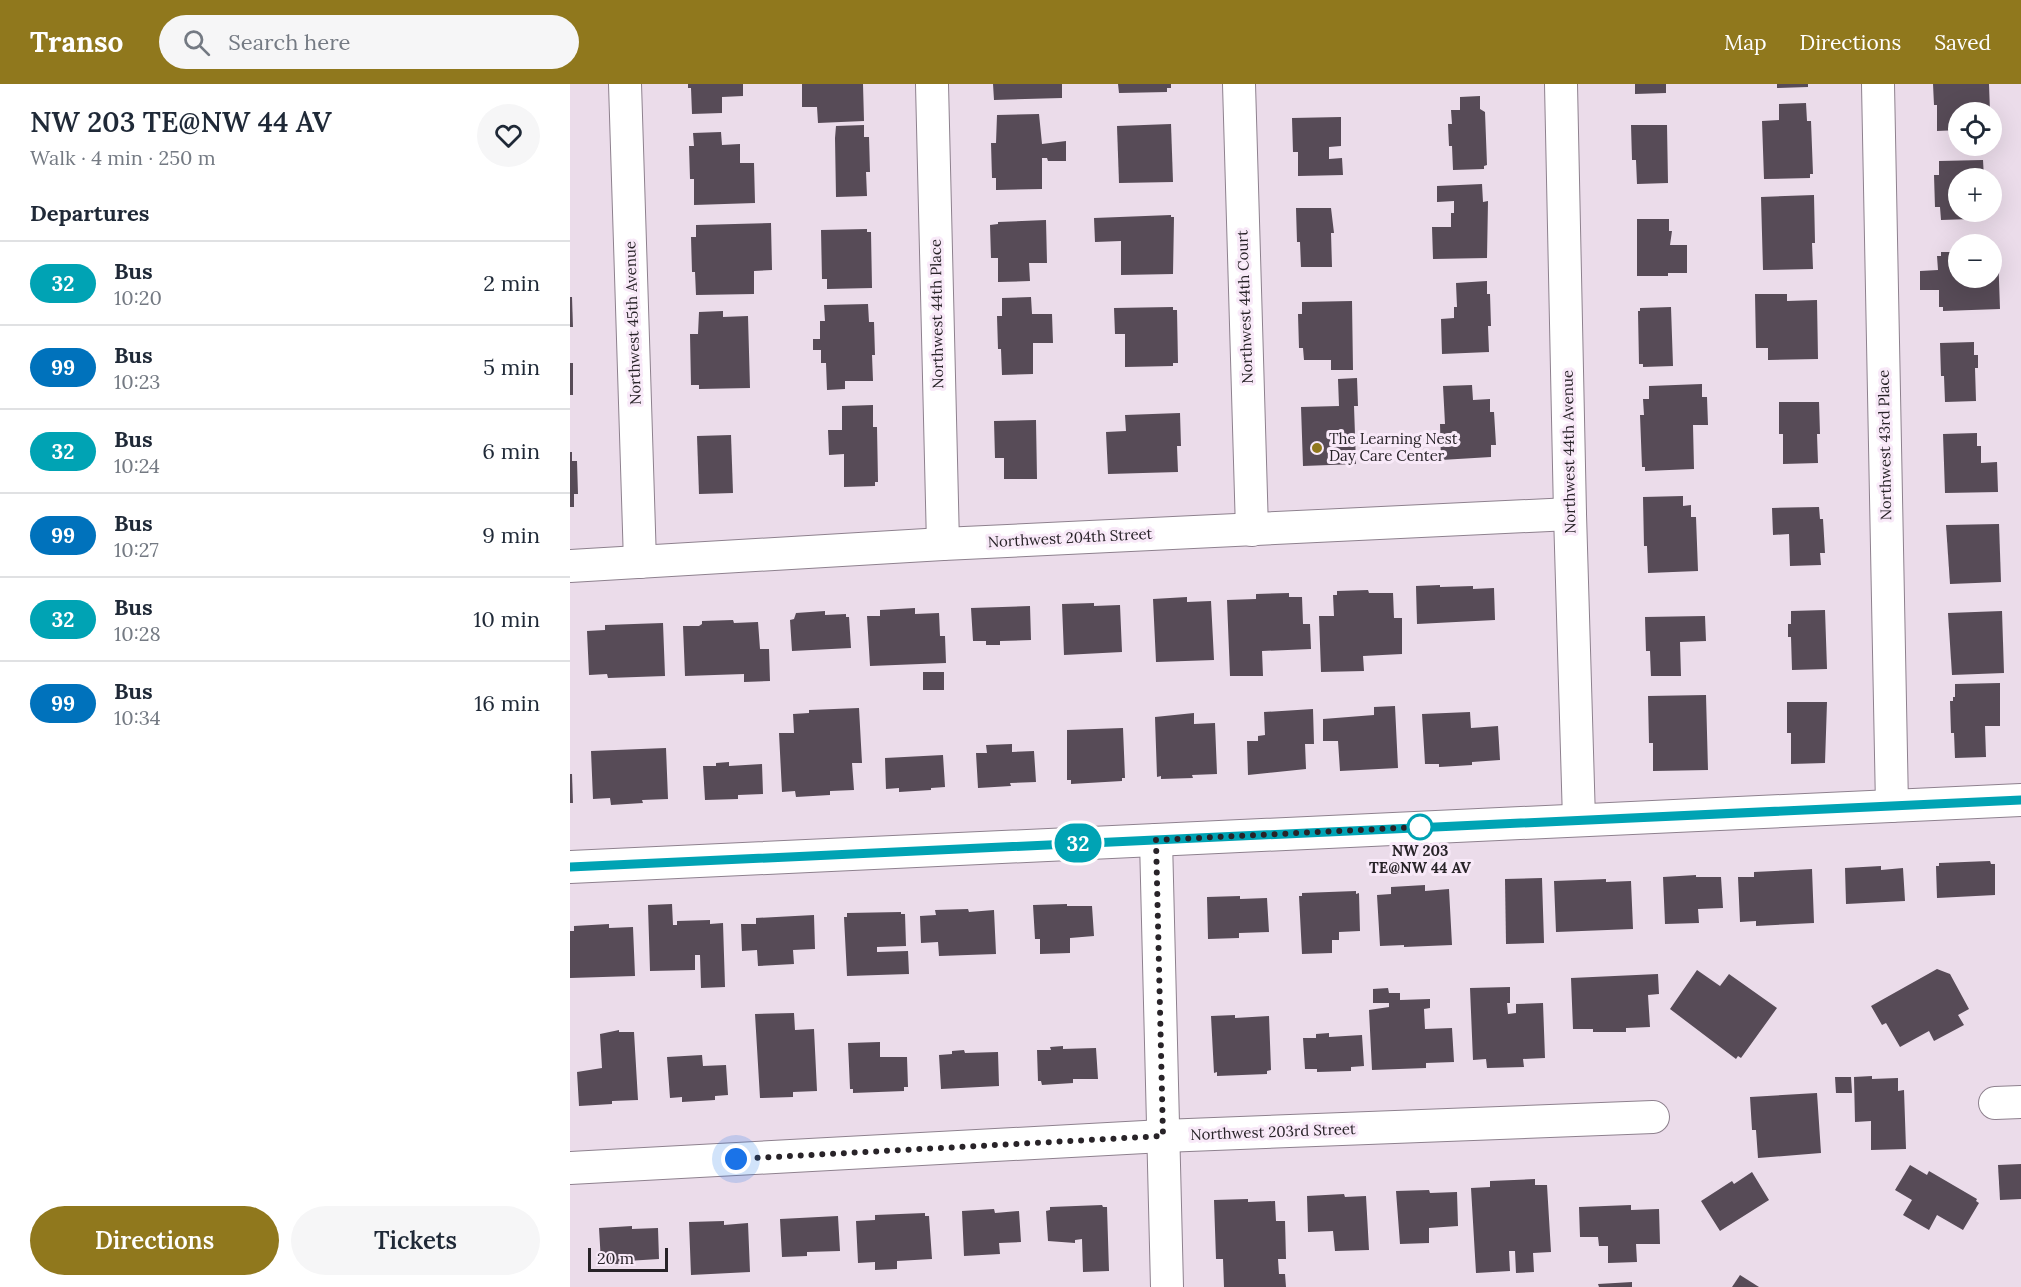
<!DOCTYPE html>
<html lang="en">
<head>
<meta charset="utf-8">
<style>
	body { margin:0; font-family:Lora,serif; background:#f6f6f7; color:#1f2937; height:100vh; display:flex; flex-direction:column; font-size:22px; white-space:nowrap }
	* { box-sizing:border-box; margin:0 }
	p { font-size:20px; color:#747a83 }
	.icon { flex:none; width:33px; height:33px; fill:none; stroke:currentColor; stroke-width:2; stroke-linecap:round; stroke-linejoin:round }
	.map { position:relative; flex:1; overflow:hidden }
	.details { display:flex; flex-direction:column; background:#fff; width:570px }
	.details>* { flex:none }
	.badge { padding:0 12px; border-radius:20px; font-size:21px; line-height:39px }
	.controls { position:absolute; left:1378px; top:18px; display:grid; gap:12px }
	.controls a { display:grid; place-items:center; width:54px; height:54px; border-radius:50%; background:#fff; box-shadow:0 6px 24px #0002; font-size:30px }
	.scale { position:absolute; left:18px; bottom:15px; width:80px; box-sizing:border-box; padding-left:6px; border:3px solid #282328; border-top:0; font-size:16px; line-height:21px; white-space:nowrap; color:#282328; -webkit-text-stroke:4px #f8e9f8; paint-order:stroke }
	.you { position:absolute; width:30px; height:30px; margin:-15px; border:4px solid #fff; border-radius:50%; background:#1a73e8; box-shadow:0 0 0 9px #1a73e833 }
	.map>.badge { position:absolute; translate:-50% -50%; box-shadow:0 0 0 3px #fff }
	h2 { padding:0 30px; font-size:22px; line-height:54px }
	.round { display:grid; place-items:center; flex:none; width:63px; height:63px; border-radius:32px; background:#f6f6f7 }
	.summary { display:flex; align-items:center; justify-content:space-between; height:102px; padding:0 30px }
	h1 { font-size:28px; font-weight:600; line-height:45px }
	.primary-button { display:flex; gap:12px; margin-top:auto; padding:12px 30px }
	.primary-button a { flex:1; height:69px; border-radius:36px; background:#90781d; color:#fff; font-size:24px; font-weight:600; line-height:69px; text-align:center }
	.primary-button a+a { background:#f6f6f7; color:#1f2937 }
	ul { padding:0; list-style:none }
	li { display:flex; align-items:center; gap:18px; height:84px; padding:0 30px; border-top:2px solid #e0e1e3 }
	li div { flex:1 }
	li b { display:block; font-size:22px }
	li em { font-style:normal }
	li .badge { min-width:66px; font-weight:700; text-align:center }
	header { display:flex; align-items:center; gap:36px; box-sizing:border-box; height:84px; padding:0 30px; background:#90781d; color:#fff }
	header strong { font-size:28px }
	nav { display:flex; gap:33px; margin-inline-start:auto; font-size:21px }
	.search { width:420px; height:54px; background:#f6f6f7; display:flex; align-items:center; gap:15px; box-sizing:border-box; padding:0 21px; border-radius:33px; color:#747a83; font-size:22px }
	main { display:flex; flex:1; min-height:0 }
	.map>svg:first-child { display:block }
	.building { fill:#574b57 }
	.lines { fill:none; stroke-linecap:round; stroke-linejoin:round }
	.minor-casing { stroke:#8e818e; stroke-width:34 }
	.minor { stroke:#fff; stroke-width:32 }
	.line-casing { stroke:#fff; stroke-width:14 }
	.line { stroke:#00a3b4; stroke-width:9 }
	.walk { stroke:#282328; stroke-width:6; stroke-dasharray:0 10.8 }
	.poi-dot { fill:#90781d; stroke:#f8e9f8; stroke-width:2 }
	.stop-dot { fill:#fff; stroke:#00a3b4; stroke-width:3 }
	.labels { text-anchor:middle; stroke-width:6; stroke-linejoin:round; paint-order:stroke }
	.street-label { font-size:15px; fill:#282328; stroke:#f8e9f8 }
	.poi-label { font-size:15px; fill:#282328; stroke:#f8e9f8; text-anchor:start }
	.stop-label { font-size:15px; font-weight:bold; fill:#282328; stroke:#f8e9f8 }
</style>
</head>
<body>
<header>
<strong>Transo</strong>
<div class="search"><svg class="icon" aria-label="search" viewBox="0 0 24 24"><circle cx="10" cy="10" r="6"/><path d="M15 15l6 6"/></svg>Search here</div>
<nav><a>Map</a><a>Directions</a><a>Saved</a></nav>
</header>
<main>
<section class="details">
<div class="summary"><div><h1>NW 203 TE@NW 44 AV</h1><p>Walk · 4 min · 250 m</p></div><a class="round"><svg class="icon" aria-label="heart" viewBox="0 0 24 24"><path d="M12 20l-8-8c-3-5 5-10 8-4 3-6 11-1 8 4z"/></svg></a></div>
<h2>Departures</h2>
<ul>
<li><span class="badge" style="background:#00a3b4;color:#fff">32</span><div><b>Bus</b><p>10:20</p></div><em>2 min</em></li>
<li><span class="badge" style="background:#0072bc;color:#fff">99</span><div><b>Bus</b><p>10:23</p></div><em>5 min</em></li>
<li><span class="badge" style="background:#00a3b4;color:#fff">32</span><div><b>Bus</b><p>10:24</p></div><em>6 min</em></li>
<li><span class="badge" style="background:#0072bc;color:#fff">99</span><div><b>Bus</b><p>10:27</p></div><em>9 min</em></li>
<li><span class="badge" style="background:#00a3b4;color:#fff">32</span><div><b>Bus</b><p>10:28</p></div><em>10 min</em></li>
<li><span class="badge" style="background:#0072bc;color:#fff">99</span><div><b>Bus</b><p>10:34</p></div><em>16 min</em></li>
</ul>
<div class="primary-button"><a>Directions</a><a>Tickets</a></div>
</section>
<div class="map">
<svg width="1451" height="1203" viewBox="0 0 1451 1203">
	<rect width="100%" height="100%" fill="#ebdcea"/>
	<g class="building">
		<polygon points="118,0 173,0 173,12 152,13 152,29 122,30 121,4 118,4"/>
		<polygon points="232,0 293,0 294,37 248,39 247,23 232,23"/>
		<polygon points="423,0 492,0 492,14 424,16"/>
		<polygon points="548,0 601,0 601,4 597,4 597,8 549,9"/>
		<polygon points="1065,0 1096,0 1096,9 1065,10"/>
		<polygon points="1207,0 1238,0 1238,3 1207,4"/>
		<polygon points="1363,0 1419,0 1420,28 1389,28 1389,46 1367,47 1367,21 1364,21"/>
		<polygon points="910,12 910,25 915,28 917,81 914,82 914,85 883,86 882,62 879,62 878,40 882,40 881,26 890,26 890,13"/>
		<polygon points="1236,19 1237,37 1241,37 1243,90 1240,90 1240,94 1194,95 1192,37 1209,36 1209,20"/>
		<polygon points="469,30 472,60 496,57 496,77 478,77 477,74 472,74 472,105 426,106 426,94 422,94 421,59 426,59 427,31"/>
		<polygon points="771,33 771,62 759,63 759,75 772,74 773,91 728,92 728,68 723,68 722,34"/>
		<polygon points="601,40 603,98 549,99 547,42"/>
		<polygon points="294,41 294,53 299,53 300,88 296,88 297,112 266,113 265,54 266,42"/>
		<polygon points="1061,41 1097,41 1098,99 1067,100 1066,76 1062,76"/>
		<polygon points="151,48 152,61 170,60 170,79 184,79 185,119 124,121 124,95 120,95 119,62 124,62 123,49"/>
		<polygon points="1413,76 1414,94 1389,94 1389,128 1400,128 1401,135 1371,136 1370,123 1365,123 1364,91 1369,91 1369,77"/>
		<polygon points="912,100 913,118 918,117 917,174 863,175 862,143 881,143 881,129 884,129 884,117 867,118 867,102"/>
		<polygon points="1244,111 1245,159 1242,159 1243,185 1193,186 1191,113"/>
		<polygon points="726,124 761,124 764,149 761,149 762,183 731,183 730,158 727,158"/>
		<polygon points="601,131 601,133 604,133 603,190 551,191 551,157 525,158 524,134"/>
		<polygon points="1067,135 1099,135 1099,147 1102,147 1100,161 1117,161 1117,189 1098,189 1098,192 1067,192"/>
		<polygon points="476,136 477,179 459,179 460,197 428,198 428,174 421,174 420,141 428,140 428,138"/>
		<polygon points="201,139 202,186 184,187 184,210 126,211 125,188 122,188 121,153 126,153 126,141"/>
		<polygon points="297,145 297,148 301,148 302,204 257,205 257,195 252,195 251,146"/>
		<polygon points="1422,167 1428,167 1430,225 1373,227 1373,223 1369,223 1369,206 1350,206 1350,187 1368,186 1367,172 1371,172 1371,168 1389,168 1389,194 1422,194"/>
		<polygon points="917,197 917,210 920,210 921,242 918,242 919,268 872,270 871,235 884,234 884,223 887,223 886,199"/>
		<polygon points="1185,210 1217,210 1217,217 1247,216 1248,275 1198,276 1198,264 1186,264"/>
		<polygon points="0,213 2,213 3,243 0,243"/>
		<polygon points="461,213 462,230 482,230 483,259 463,259 463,290 432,291 431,265 428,265 427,232 432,232 432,214"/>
		<polygon points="782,217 783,286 761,286 761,276 734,276 733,264 729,264 728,230 732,230 732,218"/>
		<polygon points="298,220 299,238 304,238 305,271 302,271 303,297 275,297 275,305 257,306 256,279 251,279 251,266 243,266 243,255 250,255 250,237 255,237 254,221"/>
		<polygon points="603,223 603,226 607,226 608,279 603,279 603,282 555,283 555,250 545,250 544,224"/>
		<polygon points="1101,223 1103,282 1073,283 1073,280 1069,280 1068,227 1070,227 1070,224"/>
		<polygon points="153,227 153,233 178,232 180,304 129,305 129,301 121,301 120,250 128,250 129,228"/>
		<polygon points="1404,258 1404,271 1408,271 1408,284 1405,284 1406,317 1375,318 1374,292 1371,292 1370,259"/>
		<rect x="0" y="279" width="3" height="32"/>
		<polygon points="787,294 788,322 784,322 786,380 733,382 731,323 769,322 768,295"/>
		<polygon points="1132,300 1132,313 1137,313 1138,341 1123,341 1124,385 1075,387 1075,383 1072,383 1070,331 1074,331 1073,315 1079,315 1079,302"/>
		<polygon points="902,301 903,316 920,315 920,328 924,328 926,361 921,361 921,373 871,376 870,340 875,340 873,302"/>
		<polygon points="1209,318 1249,318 1250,350 1247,350 1248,379 1213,380 1213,350 1209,350"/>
		<polygon points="303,321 303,343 307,343 308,398 305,398 305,402 274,403 274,370 259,371 258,346 272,346 272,322"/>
		<polygon points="610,329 611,362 607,362 608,388 538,390 536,348 556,347 555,331"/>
		<polygon points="466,336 467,395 434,395 434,374 425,374 424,337"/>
		<polygon points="1407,349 1407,362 1411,362 1411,379 1427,378 1428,408 1375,409 1373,350"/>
		<polygon points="161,351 163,409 129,410 127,352"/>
		<polygon points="0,368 2,368 2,377 7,377 8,410 4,410 4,423 0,423"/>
		<polygon points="1113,412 1113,422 1121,421 1121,433 1126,433 1128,487 1078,489 1077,462 1074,462 1073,413"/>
		<polygon points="1249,423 1250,435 1253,435 1255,469 1250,469 1251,481 1220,482 1219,450 1203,451 1202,424"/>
		<polygon points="1429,440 1431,498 1380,500 1376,441"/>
		<polygon points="870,501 870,503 903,502 903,505 924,504 925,536 847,540 846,502"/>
		<polygon points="798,506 799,509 823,509 824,534 832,534 832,570 793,572 794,587 751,588 749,532 764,532 763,511 767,511 767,507"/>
		<polygon points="719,509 719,513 732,513 733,540 740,540 741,565 692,567 693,592 660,592 657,516 686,515 686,510"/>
		<polygon points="617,513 617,518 641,517 644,576 586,578 583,515"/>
		<polygon points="524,519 524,522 550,521 552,568 494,571 492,520"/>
		<polygon points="460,522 461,556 430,557 430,561 416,561 416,557 403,557 401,524"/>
		<polygon points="345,524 345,530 369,529 370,552 375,552 376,579 300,582 297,532 310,532 310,526"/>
		<polygon points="1255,526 1257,585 1222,586 1221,553 1218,553 1218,540 1221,540 1221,527"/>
		<polygon points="255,527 255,531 276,530 276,533 279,533 281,564 222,567 220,536 224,535 226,529"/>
		<polygon points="1432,527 1434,589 1382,591 1378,529"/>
		<polygon points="1135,532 1136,557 1110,558 1111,592 1081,592 1080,567 1076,567 1075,533"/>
		<polygon points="163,536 164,539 188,538 190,565 199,565 200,597 174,598 174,590 115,592 113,542 129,542 132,540 132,537"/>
		<polygon points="93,539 95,592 38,594 37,590 19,591 17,547 35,546 35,541"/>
		<rect x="353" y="588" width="21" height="18"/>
		<polygon points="1430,599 1430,642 1415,642 1416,673 1385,674 1384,649 1381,649 1380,617 1383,617 1383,613 1385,613 1385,600"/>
		<polygon points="1136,611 1138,686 1083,687 1083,659 1079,659 1078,612"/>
		<polygon points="1217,618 1257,618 1255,679 1221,680 1221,649 1217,649"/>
		<polygon points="825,622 828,684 770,687 768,657 753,657 753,635 804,631 804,623"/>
		<polygon points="289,624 292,679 282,679 284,706 260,707 260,711 226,713 225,707 212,708 209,649 224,649 223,630 239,629 239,626"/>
		<polygon points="743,625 744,660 735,660 736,685 678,691 677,657 688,657 688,652 695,651 694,628"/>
		<polygon points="900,628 901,644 928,642 930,676 902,678 902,681 869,683 869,680 855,680 852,630"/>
		<polygon points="624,629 624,640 645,639 647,690 622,691 623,694 591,695 591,692 587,693 585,633"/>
		<polygon points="553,644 555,694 552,694 552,697 501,700 501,696 497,696 497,646"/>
		<polygon points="442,660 442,668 464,667 466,698 440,699 441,702 408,704 406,669 417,669 416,661"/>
		<polygon points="96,664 98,715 72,716 73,719 41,721 40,714 23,715 21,667"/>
		<polygon points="373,671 375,703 361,704 361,706 329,708 329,704 316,705 315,674"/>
		<polygon points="159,678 159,682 192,680 193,710 168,711 168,715 135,716 133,682 146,682 146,679"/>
		<polygon points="0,690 2,690 3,719 0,719"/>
		<polygon points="1420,777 1421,780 1425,780 1425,811 1367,814 1366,782 1369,782 1369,779"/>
		<polygon points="1311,782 1311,786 1333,784 1335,817 1276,820 1275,784"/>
		<polygon points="1242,785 1244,839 1186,842 1186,837 1170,838 1168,793 1184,793 1184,788"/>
		<polygon points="1126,791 1126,793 1151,793 1153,824 1128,825 1129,839 1095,840 1093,793"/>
		<polygon points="972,794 974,859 936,860 935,795"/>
		<polygon points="1036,795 1036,798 1061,797 1063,845 986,848 984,797"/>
		<polygon points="855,801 855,807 879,805 882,861 834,863 834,861 810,862 807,811 821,810 821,803"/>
		<polygon points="786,807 786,810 789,809 790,847 769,848 769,856 762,856 762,869 732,870 729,812 732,812 732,809"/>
		<polygon points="670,812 670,815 697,814 699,848 669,849 669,854 638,855 637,813"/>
		<polygon points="102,820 103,841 107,841 107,837 140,836 140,840 153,839 155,903 131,904 130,871 125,871 125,886 80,887 78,821"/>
		<polygon points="497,820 497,822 522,822 524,852 500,854 500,869 470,870 470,855 465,855 463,821"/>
		<polygon points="398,825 399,828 424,826 426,870 369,872 368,858 351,859 350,832 366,831 365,826"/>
		<polygon points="331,828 331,830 335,830 336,862 307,863 307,868 338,867 339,890 277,892 274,833 277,833 277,829"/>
		<polygon points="244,831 245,865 223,866 224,880 188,882 187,866 172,867 171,840 186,840 186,834"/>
		<polygon points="39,840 39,844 63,843 65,892 0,894 0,847 4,847 4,842"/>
		<polygon points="1367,885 1380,890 1399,925 1388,931 1394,941 1364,957 1359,947 1330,963 1316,939 1312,941 1301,922"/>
		<polygon points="1127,886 1150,902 1159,890 1207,924 1171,974 1168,972 1166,975 1100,925"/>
		<polygon points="1088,890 1089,910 1078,911 1080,943 1056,944 1056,948 1023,948 1023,945 1003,945 1001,894"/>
		<polygon points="940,903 940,919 937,919 938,930 946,929 946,920 973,919 975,974 953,975 954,983 917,984 916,975 903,976 900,904"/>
		<polygon points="818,904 819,909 830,909 830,916 860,915 860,924 854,925 855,945 882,944 884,978 856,979 856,984 802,986 799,926 819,923 819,919 803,919 803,905"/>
		<polygon points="224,929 225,946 244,945 247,1007 223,1008 223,1013 190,1014 185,930"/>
		<polygon points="665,931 665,934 699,932 701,986 697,987 697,990 647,992 647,988 644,989 641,932"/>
		<polygon points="49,946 49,948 64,948 68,1016 42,1017 42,1020 9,1022 7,988 32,984 30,950"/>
		<polygon points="759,949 759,953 792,951 794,982 781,983 781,987 747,988 747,985 735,985 733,954 746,954 746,950"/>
		<polygon points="310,958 310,973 337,973 338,1003 334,1003 334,1007 283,1009 283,1005 280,1005 278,959"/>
		<polygon points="493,962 493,965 526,964 528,995 503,995 503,999 472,1001 471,997 468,997 467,966 481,966 480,963"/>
		<polygon points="394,966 395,969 428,968 429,1002 371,1005 369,971 382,970 382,967"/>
		<polygon points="132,971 133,982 156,981 158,1011 145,1012 145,1016 112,1018 112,1013 100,1014 97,973"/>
		<polygon points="1302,992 1302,995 1328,994 1328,1007 1334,1006 1336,1065 1301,1066 1301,1037 1285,1038 1284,993"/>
		<polygon points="1265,993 1281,993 1282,1009 1266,1009"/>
		<polygon points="1247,1009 1251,1069 1188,1074 1186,1046 1182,1046 1180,1013"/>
		<polygon points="1451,1080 1451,1115 1430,1116 1428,1081"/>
		<polygon points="1340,1081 1357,1091 1359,1087 1407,1115 1406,1117 1409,1119 1393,1146 1367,1131 1359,1146 1333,1131 1342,1116 1325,1106"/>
		<polygon points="1182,1088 1199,1116 1150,1147 1131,1117 1162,1097 1164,1100"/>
		<polygon points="965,1095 965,1101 977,1101 981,1168 963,1169 964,1188 946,1189 945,1167 939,1167 940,1187 906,1189 901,1104 920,1103 920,1097"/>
		<polygon points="859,1106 860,1109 887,1108 888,1142 859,1144 859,1159 830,1160 826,1107"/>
		<polygon points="774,1110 775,1113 796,1112 799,1166 765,1167 763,1147 738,1148 737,1112"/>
		<polygon points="678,1115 678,1118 705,1117 706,1137 715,1137 716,1175 708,1175 709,1190 715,1190 716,1203 654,1203 653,1175 646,1175 644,1116"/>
		<polygon points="532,1121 533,1123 537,1123 539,1187 513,1188 512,1155 505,1156 505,1159 478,1157 476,1127 480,1126 480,1123"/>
		<polygon points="1061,1121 1061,1126 1089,1125 1090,1160 1066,1160 1067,1178 1038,1179 1038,1162 1029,1162 1028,1153 1010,1153 1009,1123"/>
		<polygon points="424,1125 425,1129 449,1127 451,1158 429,1159 430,1170 394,1172 392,1127"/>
		<polygon points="355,1129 355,1132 359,1132 362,1175 327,1177 327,1185 305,1186 305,1178 288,1179 286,1137 305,1136 305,1131"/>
		<polygon points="268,1132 270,1167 237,1168 237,1172 212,1173 210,1135"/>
		<polygon points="154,1137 154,1141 178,1139 180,1188 121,1191 119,1138"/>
		<polygon points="62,1142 62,1145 88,1144 89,1175 57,1177 57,1180 44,1180 44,1177 31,1178 29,1144"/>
		<polygon points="1170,1191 1189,1203 1162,1203"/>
		<polygon points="1062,1198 1062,1203 1029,1203 1028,1200"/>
	</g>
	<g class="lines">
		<defs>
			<g id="minor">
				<polyline points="55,0 70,478"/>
				<polyline points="362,0 373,460"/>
				<polyline points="669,0 682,446"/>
				<polyline points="991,0 1000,430 1009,736"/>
				<polyline points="1308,0 1322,722"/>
				<polyline points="0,482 373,460 1000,430"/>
				<polyline points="586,756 597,1203"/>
				<polyline points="0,783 1451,716"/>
				<polyline points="1425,1019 1451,1018"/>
				<polyline points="0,1084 593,1052 1083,1033"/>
			</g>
		</defs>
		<use href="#minor" class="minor-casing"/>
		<use href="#minor" class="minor"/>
	</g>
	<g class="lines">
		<defs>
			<polyline id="line" points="0,783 1451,716"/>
		</defs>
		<use href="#line" class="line-casing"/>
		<use href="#line" class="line"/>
		<polyline class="walk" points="166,1075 593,1052 586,756 850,743"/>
	</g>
	<circle class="poi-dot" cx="747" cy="364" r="6"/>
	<circle class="stop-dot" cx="850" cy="743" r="12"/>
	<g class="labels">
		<g class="street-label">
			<text transform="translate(675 223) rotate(-92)" y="5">Northwest 44th Court</text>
			<text transform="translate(367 230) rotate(-91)" y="5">Northwest 44th Place</text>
			<text transform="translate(63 239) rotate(-92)" y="5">Northwest 45th Avenue</text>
			<text transform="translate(1315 361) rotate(-91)" y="5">Northwest 43rd Place</text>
			<text transform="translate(999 368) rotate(-91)" y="5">Northwest 44th Avenue</text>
			<text transform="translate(500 454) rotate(-3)" y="5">Northwest 204th Street</text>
			<text transform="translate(703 1048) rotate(-2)" y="5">Northwest 203rd Street</text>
		</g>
		<g class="poi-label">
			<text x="759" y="360">The Learning Nest<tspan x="759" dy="17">Day Care Center</tspan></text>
		</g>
		<g class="stop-label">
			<text x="850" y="772">NW 203<tspan x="850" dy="17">TE@NW 44 AV</tspan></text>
		</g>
	</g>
</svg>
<div class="controls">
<a><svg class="icon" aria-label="locate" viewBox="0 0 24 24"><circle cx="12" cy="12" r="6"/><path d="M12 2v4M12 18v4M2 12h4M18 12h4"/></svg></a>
<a>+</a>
<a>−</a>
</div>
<div class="scale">20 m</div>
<div class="you" style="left:166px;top:1075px"></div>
<b class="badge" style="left:508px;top:759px;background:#00a3b4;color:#fff">32</b>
</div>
</main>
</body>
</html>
